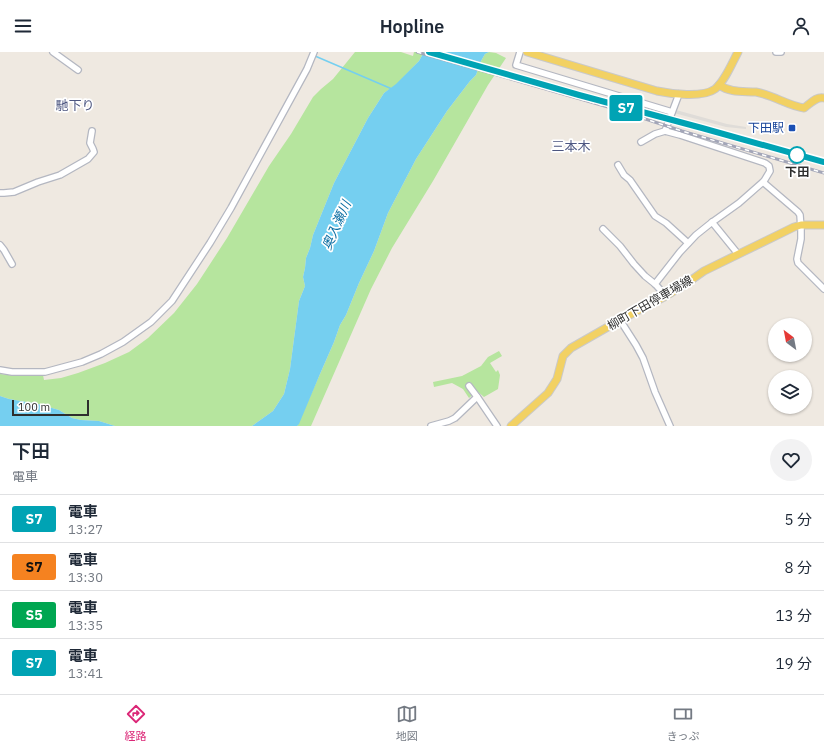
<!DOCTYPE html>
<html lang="ja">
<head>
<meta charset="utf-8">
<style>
	body { margin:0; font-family:"IBM Plex Sans","Noto Sans JP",sans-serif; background:#f2f2f3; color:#1f2937; height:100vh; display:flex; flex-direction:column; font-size:15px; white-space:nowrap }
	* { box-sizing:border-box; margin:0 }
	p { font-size:13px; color:#747a83 }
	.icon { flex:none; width:22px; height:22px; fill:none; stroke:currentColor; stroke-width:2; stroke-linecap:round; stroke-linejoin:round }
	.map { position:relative; height:374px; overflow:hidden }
	.drawer { display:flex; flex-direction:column; background:#fff; flex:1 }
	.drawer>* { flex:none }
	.badge { padding:0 8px; border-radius:3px; font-size:14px; line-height:26px }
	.needle { width:26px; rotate:328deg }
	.tools { position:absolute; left:768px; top:266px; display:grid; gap:8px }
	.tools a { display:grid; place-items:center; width:44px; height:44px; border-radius:50%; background:#fff; box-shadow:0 1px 3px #0004; font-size:20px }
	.scale { position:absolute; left:12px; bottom:10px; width:77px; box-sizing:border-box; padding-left:4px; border:2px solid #2e2e2e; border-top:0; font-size:11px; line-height:14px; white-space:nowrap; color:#2e2e2e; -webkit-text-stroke:3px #fff; paint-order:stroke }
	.map>.badge { position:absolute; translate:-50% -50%; box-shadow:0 0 0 2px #fff }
	.round { display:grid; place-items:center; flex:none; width:42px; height:42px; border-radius:21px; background:#f2f2f3 }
	.headline { display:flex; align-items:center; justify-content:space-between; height:68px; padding:0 12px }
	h1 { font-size:19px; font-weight:600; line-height:30px }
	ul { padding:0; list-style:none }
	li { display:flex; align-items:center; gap:12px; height:48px; padding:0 12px; border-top:1px solid #e0e1e3 }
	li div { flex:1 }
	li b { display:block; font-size:15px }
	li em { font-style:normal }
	li .badge { min-width:44px; font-weight:700; text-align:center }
	header { display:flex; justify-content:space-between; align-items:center; height:52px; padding:0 12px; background:#fff; font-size:18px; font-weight:600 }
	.tab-bar { display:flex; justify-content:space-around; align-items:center; height:56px; border-top:1px solid #e0e1e3; background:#fff; font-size:11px; color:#747a83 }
	.tab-bar a { display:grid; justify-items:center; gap:2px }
	.tab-bar .selected { color:#db2777 }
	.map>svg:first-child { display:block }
	.green { fill:#b6e59e }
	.plaza { fill:#dfdcd8 }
	.water { fill:#75cff0 }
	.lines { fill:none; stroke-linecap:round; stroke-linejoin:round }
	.stream { stroke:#75cff0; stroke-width:1.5 }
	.minor-casing { stroke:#b4b7c1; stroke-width:8 }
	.major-casing { stroke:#c9c9c9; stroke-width:9 }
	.minor { stroke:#fff; stroke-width:5.5 }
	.major { stroke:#f2d163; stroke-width:7 }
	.rail-casing { stroke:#a3a6b8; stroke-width:3 }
	.rail { stroke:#fff; stroke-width:1.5; stroke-dasharray:4.5; stroke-linecap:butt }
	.line-casing { stroke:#fff; stroke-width:9 }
	.line { stroke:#00a3b4; stroke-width:6 }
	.transit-dot { fill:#1a4fb4; stroke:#fff; stroke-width:1.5 }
	.stop-dot { fill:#fff; stroke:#00a3b4; stroke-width:2 }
	.labels { text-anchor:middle; stroke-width:3.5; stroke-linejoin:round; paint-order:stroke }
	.transit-label { font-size:12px; fill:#164399; stroke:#fff; text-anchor:end }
	.stop-label { font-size:12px; font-weight:bold; fill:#2e2e2e; stroke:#fff }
	.street-label { font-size:12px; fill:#2e2e2e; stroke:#fff }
	.neighbourhood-label { font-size:13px; fill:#4d5680; stroke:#fff }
	.water-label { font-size:13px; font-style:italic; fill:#0d6fa3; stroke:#fff }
</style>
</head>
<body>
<header><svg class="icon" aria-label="menu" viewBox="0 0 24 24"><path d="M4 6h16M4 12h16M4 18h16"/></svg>Hopline<svg class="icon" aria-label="person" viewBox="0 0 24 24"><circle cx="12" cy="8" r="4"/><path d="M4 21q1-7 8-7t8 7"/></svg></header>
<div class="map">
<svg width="824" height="374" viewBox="0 0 824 374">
	<rect width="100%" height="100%" fill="#efe9e1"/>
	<g class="green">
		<polygon points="355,0 401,0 413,4 414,0 424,0 419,9 396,33 384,41 368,66 334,131 313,183 310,196 306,206 305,216 303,225 305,234 299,249 290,317 284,342 273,359 252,374 115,374 99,369 81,368 72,366 59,358 38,352 9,347 0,344 0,322 16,324 43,323 44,328 61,326 78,321 105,311 129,300 148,286 174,261 197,232 227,186 269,114 291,82 313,45 321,37 333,27"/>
		<polygon points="489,0 496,1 506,6 488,33 433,129 392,196 371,237 311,374 297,374 320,322 334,290 340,273 346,263 359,231 374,199 388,161 416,107 447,59 470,29 476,23 481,9 485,2"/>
		<polygon points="499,299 502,304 490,311 496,320 498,318 500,323 498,337 484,345 477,339 469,346 463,337 452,331 434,335 433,330 462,324 481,314 488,305"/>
	</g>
	<polygon class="plaza" points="676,58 727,72 746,75 746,77 726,75 674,61"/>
	<g class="water">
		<polygon points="424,0 489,0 485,2 481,9 476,23 470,29 447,59 416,107 388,161 374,199 359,231 346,263 340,273 334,290 320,322 299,372 297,374 252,374 273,359 284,342 290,317 299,249 305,234 303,225 305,216 306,206 310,196 313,183 334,131 368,66 384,41 396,32 419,9"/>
		<polygon points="0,344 9,347 38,352 59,358 72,366 81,368 99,369 115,374 0,374"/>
	</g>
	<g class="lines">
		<polyline class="stream" points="315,4 392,37"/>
		<defs>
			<g id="minor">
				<polyline points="53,0 78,18"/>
				<polyline points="520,0 516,13 672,60"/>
				<polyline points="776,0 781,0"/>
				<polyline points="665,79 679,42"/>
				<polyline points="641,90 655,82 665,79 680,83 765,111 769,114 770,119 764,129 739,151 711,171 696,183 680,200 655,232"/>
				<polyline points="618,113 624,123 630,128 655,164 666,171 688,191"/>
				<polyline points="763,130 798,160 800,163 801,177 801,187 797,207 798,211 824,237"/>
				<polyline points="0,141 4,141 14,140 38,130 60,123 88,107 94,100 93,97 90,91 92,79"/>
				<polyline points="712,170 738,202"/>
				<polyline points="603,177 620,194 634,212 645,224 655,232 666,244"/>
				<polyline points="0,193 4,198 12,212"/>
				<polyline points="620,268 636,293 643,306 655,340 670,374"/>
				<polyline points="0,318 12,320 45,320 82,310 101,302 123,290 151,270 172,249 210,191 231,156 307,17 314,0"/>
				<polyline points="469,334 478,346 497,374"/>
				<polyline points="431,374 449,369 455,366 477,345"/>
			</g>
			<g id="major">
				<path d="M527,0L657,39C671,42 703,46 715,37C725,29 732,11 738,0"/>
				<path d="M719,33C731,41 742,39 756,40C773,43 789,54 804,56C810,52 816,44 824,46"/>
				<polyline points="511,374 548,341 557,327 563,304 571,296 620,268 666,244 687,231 704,219 794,175 801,173 824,173"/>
			</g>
		</defs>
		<use href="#minor" class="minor-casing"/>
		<use href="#major" class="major-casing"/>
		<use href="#minor" class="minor"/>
		<use href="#major" class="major"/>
		<defs>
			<g id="rail">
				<polyline points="417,0 615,57 682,79 824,121"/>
				<polyline points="645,61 702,75 824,110"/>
			</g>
		</defs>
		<use href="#rail" class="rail-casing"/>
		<use href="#rail" class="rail"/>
	</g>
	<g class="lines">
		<defs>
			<polyline id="line" points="429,0 579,43 702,76 824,110"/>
		</defs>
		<use href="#line" class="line-casing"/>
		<use href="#line" class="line"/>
	</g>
	<rect class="transit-dot" x="788" y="72" width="8" height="8" rx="2"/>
	<circle class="stop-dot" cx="797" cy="103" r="8"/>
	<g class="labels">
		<g class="transit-label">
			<text x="784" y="80">下田駅</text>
		</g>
		<g class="stop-label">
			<text x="797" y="124">下田</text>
		</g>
		<g class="street-label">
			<text transform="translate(650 251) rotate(-30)" y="4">柳町下田停車場線</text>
		</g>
		<g class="neighbourhood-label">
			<text x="75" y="58">馳下り</text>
			<text x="571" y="99">三本木</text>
		</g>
		<g class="water-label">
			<text transform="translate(336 173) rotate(-66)" y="5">奥入瀬川</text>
		</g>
	</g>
</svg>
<div class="tools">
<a><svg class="needle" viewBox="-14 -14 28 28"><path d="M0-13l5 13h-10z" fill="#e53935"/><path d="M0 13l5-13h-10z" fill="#747a83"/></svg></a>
<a><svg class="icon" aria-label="layers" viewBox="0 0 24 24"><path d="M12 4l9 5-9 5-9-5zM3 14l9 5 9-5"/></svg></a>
</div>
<div class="scale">100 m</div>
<b class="badge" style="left:626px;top:56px;background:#00a3b4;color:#fff">S7</b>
</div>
<section class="drawer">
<div class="headline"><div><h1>下田</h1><p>電車</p></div><a class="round"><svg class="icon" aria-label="heart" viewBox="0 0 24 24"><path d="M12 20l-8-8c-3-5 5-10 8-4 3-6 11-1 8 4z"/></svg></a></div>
<ul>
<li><span class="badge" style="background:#00a3b4;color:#fff">S7</span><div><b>電車</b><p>13:27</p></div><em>5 分</em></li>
<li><span class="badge" style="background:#f58220;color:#111">S7</span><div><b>電車</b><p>13:30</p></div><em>8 分</em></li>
<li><span class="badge" style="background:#00a651;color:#fff">S5</span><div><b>電車</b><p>13:35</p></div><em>13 分</em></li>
<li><span class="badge" style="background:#00a3b4;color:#fff">S7</span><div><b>電車</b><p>13:41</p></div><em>19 分</em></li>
</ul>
</section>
<nav class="tab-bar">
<a class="selected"><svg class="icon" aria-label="directions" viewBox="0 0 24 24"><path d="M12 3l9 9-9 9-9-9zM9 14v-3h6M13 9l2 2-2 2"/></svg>経路</a>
<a><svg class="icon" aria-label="map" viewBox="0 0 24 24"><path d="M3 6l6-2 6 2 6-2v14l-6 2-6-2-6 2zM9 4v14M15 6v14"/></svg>地図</a>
<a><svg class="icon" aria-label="tickets" viewBox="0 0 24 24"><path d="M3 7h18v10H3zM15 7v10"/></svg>きっぷ</a>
</nav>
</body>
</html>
